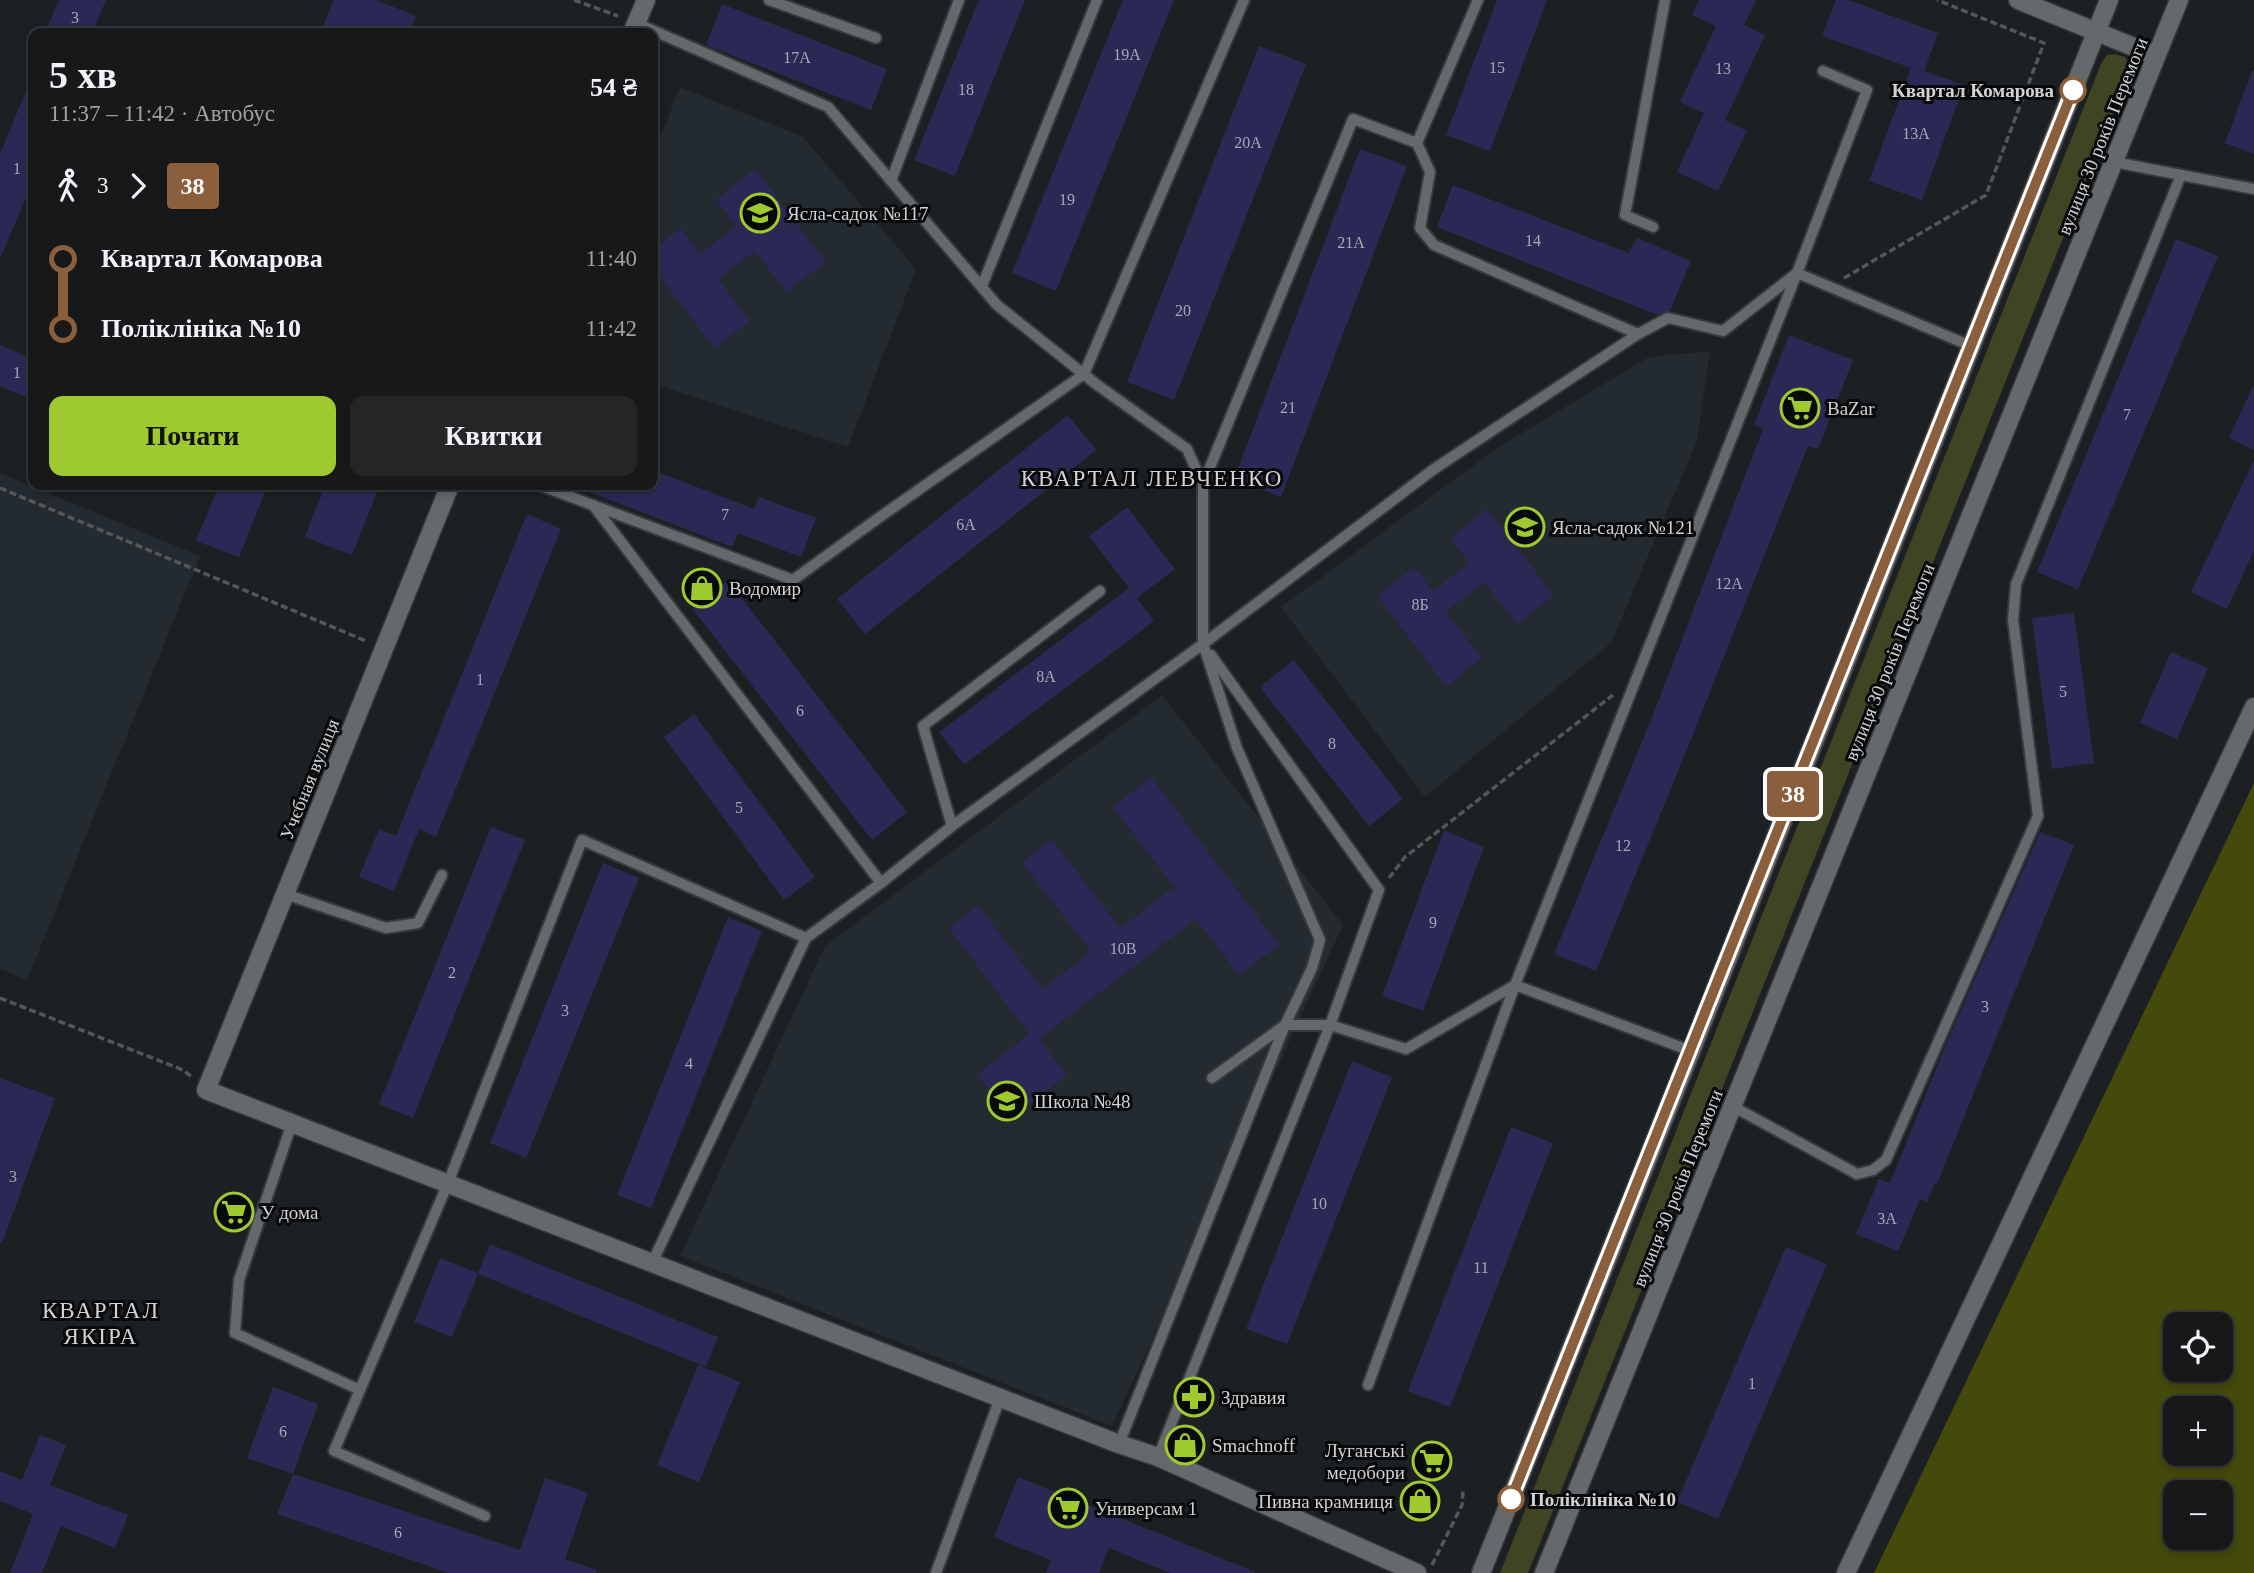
<!DOCTYPE html>
<html lang="uk">
<head>
<meta charset="utf-8">
<style>
	body { margin:0; font-family:Georgia,serif; background:#232527; color:#f1f3f6; height:100vh; display:flex; flex-direction:column; font-size:26px; white-space:nowrap }
	* { box-sizing:border-box; margin:0 }
	p { font-size:23px; color:#9ea0a2 }
	.icon { flex:none; width:38px; height:38px; fill:none; stroke:currentColor; stroke-width:2; stroke-linecap:round; stroke-linejoin:round }
	.map { position:relative; flex:1; overflow:hidden }
	.panel { position:absolute; left:28px; top:28px; width:630px; height:462px; display:flex; flex-direction:column; background:#16181a; border-radius:14px; box-shadow:0 4px 10px #0003,0 0 0 2px #353739 }
	.panel>* { flex:none }
	.badge { padding:0 14px; border-radius:5px; font-size:24px; line-height:46px }
	.tools { position:absolute; left:2163px; top:1312px; display:grid; gap:14px }
	.tools a { display:grid; place-items:center; width:70px; height:70px; border-radius:14px; background:#16181a; box-shadow:0 4px 10px #0003,0 0 0 2px #353739; font-size:35px }
	.map>.badge { position:absolute; translate:-50% -50%; box-shadow:0 0 0 4px #fff }
	.legs { display:flex; align-items:center; gap:10px; height:77px; padding:0 21px; font-size:23px }
	.legs p { margin-inline-start:auto }
	.headline { display:flex; align-items:center; justify-content:space-between; height:119px; padding:0 21px }
	h1 { font-size:38px; font-weight:700; line-height:52px }
	.primary-button { display:flex; gap:14px; margin-top:auto; padding:14px 21px }
	.primary-button a { flex:1; height:80px; border-radius:14px; background:#9eca2f; color:#111; font-size:28px; font-weight:700; line-height:80px; text-align:center }
	.primary-button a+a { background:#232527; color:#f1f3f6 }
	ul { padding:0 21px; list-style:none }
	li { display:flex; align-items:center; gap:24px; height:70px; font-size:26px }
	li i { display:grid; place-items:center; width:10px; height:100%; margin:0 9px; background:currentColor }
	li i::after { content:''; width:18px; height:18px; margin:-9px; border:5px solid; border-radius:50%; background:#16181a }
	li p { margin-inline-start:auto }
	li:first-child i { background:linear-gradient(#0000 50%,currentColor 0) }
	li:last-child i { background:linear-gradient(currentColor 50%,#0000 0) }
	.map>svg:first-child { display:block }
	.built { fill:#232a30 }
	.green { fill:#404423 }
	.forest { fill:#44490c; fill-rule:evenodd }
	.building { fill:#2b2855 }
	.lines { fill:none; stroke-linecap:round; stroke-linejoin:round }
	.service-casing { stroke:#373a3c; stroke-width:14 }
	.minor-casing { stroke:#373a3c; stroke-width:21 }
	.tertiary-casing { stroke:#373a3c; stroke-width:21 }
	.path { stroke:#545758; stroke-width:3.5; stroke-dasharray:7 3.5; stroke-linecap:butt }
	.service { stroke:#65696c; stroke-width:10 }
	.minor { stroke:#65696c; stroke-width:18 }
	.tertiary { stroke:#65696c; stroke-width:18 }
	.line-1-casing { stroke:#fff; stroke-width:16 }
	.line-1 { stroke:#8b5e3c; stroke-width:10 }
	.stop-1-dot { fill:#fff; stroke:#8b5e3c; stroke-width:3.5 }
	.labels { text-anchor:middle; stroke-width:6; stroke-linejoin:round; paint-order:stroke }
	.number-label { font-size:16px; fill:#a7a8b4 }
	.stop-label { font-size:19px; font-weight:bold; fill:#d0d2d3; stroke:#08090b; text-anchor:end }
	.street-label { font-size:19px; fill:#d0d2d3; stroke:#08090b }
	.poi-label { font-size:19px; fill:#d0d2d3; stroke:#08090b; text-anchor:start }
	.quarter-label { font-size:23px; letter-spacing:2px; fill:#d0d2d3; stroke:#08090b }
</style>
</head>
<body>
<div class="map">
<svg width="2254" height="1573" viewBox="0 0 2254 1573">
	<rect width="100%" height="100%" fill="#1d2022"/>
	<g class="built">
		<polygon points="680,87 803,137 916,269 848,447 653,384 653,157"/>
		<polygon points="1710,351 1697,441 1611,643 1425,797 1281,607 1497,448 1649,357"/>
		<polygon points="0,473 200,556 27,980 0,969"/>
		<polygon points="1162,695 1343,925 1112,1426 680,1256 825,946"/>
	</g>
	<polygon class="green" points="2115,54 2125,57 2129,65 2128,76 1528,1573 1500,1573 2101,64 2107,55"/>
	<path class="forest" d="M2254,783V1573H1874ZM2175,1325H2221V1370H2175ZM2175,1409H2221V1454H2175ZM2175,1493H2221V1538H2175Z"/>
	<g class="building">
		<polygon points="59,0 106,0 92,33 45,33"/>
		<polygon points="334,0 376,0 416,16 409,33 320,33"/>
		<polygon points="979,0 1025,0 955,176 914,160"/>
		<polygon points="1123,0 1174,0 1056,291 1012,273"/>
		<polygon points="1497,0 1547,0 1490,151 1446,135"/>
		<polygon points="1699,0 1756,0 1744,25 1765,35 1725,120 1747,131 1718,191 1677,172 1704,113 1680,102 1716,26 1692,15"/>
		<polygon points="1836,0 1848,0 1938,33 1924,71 1964,85 1922,200 1869,181 1911,68 1822,36"/>
		<polygon points="722,4 887,69 871,110 706,45"/>
		<polygon points="1259,46 1306,64 1174,400 1127,382"/>
		<polygon points="2252,71 2254,71 2254,154 2225,143"/>
		<polygon points="33,74 33,181 0,259 0,154"/>
		<polygon points="1360,149 1407,166 1281,497 1234,479"/>
		<polygon points="755,169 826,262 786,292 755,251 718,279 750,321 714,348 653,267 653,250 681,228 700,254 736,226 716,199"/>
		<polygon points="1453,185 1629,253 1637,238 1691,261 1670,310 1658,315 1437,227"/>
		<polygon points="2176,239 2218,256 2078,589 2037,572"/>
		<polygon points="1789,335 1853,360 1818,449 1808,446 1692,737 1596,971 1554,954 1651,720 1763,429 1754,425"/>
		<polygon points="0,345 33,359 33,400 0,386"/>
		<polygon points="2254,384 2254,450 2229,438"/>
		<polygon points="1068,415 1096,450 865,634 837,599"/>
		<polygon points="2254,460 2254,551 2227,609 2191,592"/>
		<polygon points="653,470 754,509 759,497 816,518 801,557 738,533 732,547 574,486 653,485"/>
		<polygon points="219,485 268,485 239,557 196,541"/>
		<polygon points="325,485 380,485 352,555 305,537"/>
		<polygon points="1127,507 1175,569 1137,598 1154,621 964,765 939,732 1129,588 1089,536"/>
		<polygon points="1487,509 1554,595 1517,624 1484,582 1446,612 1482,658 1446,686 1377,596 1414,567 1433,591 1469,563 1450,538"/>
		<polygon points="527,514 561,529 436,837 419,829 394,891 359,877 379,829 396,836"/>
		<polygon points="728,580 907,812 872,840 692,608"/>
		<polygon points="2074,613 2094,763 2052,769 2032,618"/>
		<polygon points="2171,652 2208,668 2177,739 2140,723"/>
		<polygon points="1294,660 1403,799 1369,826 1260,687"/>
		<polygon points="694,714 815,877 784,900 664,737"/>
		<polygon points="1151,777 1279,945 1239,975 1196,919 1039,1039 1067,1075 1011,1118 977,1074 1029,1034 949,928 978,905 1042,989 1091,952 1022,862 1052,839 1120,928 1174,887 1113,807"/>
		<polygon points="491,827 525,840 413,1118 379,1104"/>
		<polygon points="1444,830 1484,847 1423,1011 1382,996"/>
		<polygon points="2040,832 2074,845 1937,1184 1935,1183 1927,1202 1920,1199 1898,1251 1856,1234 1879,1179 1890,1183 1947,1042"/>
		<polygon points="603,863 639,878 526,1158 490,1143"/>
		<polygon points="728,917 762,931 651,1208 617,1195"/>
		<polygon points="1352,1061 1392,1077 1287,1344 1246,1329"/>
		<polygon points="0,1078 55,1098 2,1243 0,1243"/>
		<polygon points="1511,1127 1553,1143 1450,1407 1408,1391"/>
		<polygon points="490,1244 718,1337 706,1367 478,1274 452,1337 414,1322 440,1258 478,1273"/>
		<polygon points="1786,1247 1827,1264 1718,1519 1677,1502"/>
		<polygon points="698,1365 740,1382 699,1482 657,1465"/>
		<polygon points="273,1387 318,1404 293,1474 247,1458"/>
		<polygon points="40,1435 66,1445 50,1485 128,1515 115,1548 61,1526 42,1573 10,1573 33,1514 0,1501 0,1471 22,1480"/>
		<polygon points="293,1474 520,1550 545,1478 588,1493 565,1559 597,1570 596,1573 449,1573 277,1514"/>
		<polygon points="1018,1477 1255,1572 1255,1573 1170,1573 1109,1548 1099,1573 1046,1573 1051,1560 994,1537"/>
	</g>
	<g class="lines">
		<defs>
			<g id="service">
				<polyline points="769,0 876,38"/>
				<polyline points="1478,0 1417,143 1430,172 1420,228 1434,245 1638,334"/>
				<polyline points="636,23 828,107 997,305 1096,384 1187,449 1203,484"/>
				<polyline points="2114,162 2254,189"/>
				<polyline points="891,181 959,0"/>
				<polyline points="1653,227 1625,215 1665,0"/>
				<polyline points="982,286 1097,0"/>
				<polyline points="539,485 793,580 877,519 1084,374 1244,0"/>
				<polyline points="593,505 881,883"/>
				<polyline points="1211,655 1379,890 1330,1025 1285,1025 1212,1078"/>
				<polyline points="952,826 923,726 1100,591"/>
				<polyline points="285,894 386,928 418,923 442,875"/>
				<polyline points="1691,1051 1515,985 1797,273 1971,346"/>
				<polyline points="1732,1106 1857,1174 1873,1170 1886,1160 2038,816 2013,620 2016,584 2181,175"/>
				<polyline points="292,1123 239,1280 235,1333 360,1390"/>
				<polyline points="652,1263 806,938 881,883 952,826 1203,644 1434,469 1638,334 1668,318 1723,331 1797,273 1867,90 1823,71"/>
				<polyline points="1119,1444 1285,1025 1312,968 1320,940 1237,748 1203,644 1203,484 1353,119 1417,143"/>
				<polyline points="1158,1457 1330,1025 1406,1049 1515,985 1368,1385"/>
				<polyline points="485,1516 334,1451 448,1183 582,840 806,938"/>
				<polyline points="936,1573 1000,1398"/>
			</g>
			<g id="minor">
				<polyline points="632,33 646,0"/>
				<polyline points="450,485 206,1090 1119,1444 1158,1457 1417,1573"/>
				<polyline points="1846,1573 2254,707"/>
			</g>
			<g id="tertiary">
				<polyline points="2018,0 2156,56"/>
				<polyline points="1481,1573 1691,1051 2109,0"/>
				<polyline points="1544,1573 2179,0"/>
			</g>
		</defs>
		<use href="#service" class="service-casing"/>
		<use href="#minor" class="minor-casing"/>
		<use href="#tertiary" class="tertiary-casing"/>
		<g class="path">
			<polyline points="574,0 618,16"/>
			<polyline points="1844,278 1986,195 2044,43 1937,0"/>
			<polyline points="0,488 366,641"/>
			<polyline points="1389,878 1405,857 1613,695"/>
			<polyline points="0,998 183,1070 192,1077"/>
			<polyline points="1432,1565 1462,1505 1463,1491"/>
		</g>
		<use href="#service" class="service"/>
		<use href="#minor" class="minor"/>
		<use href="#tertiary" class="tertiary"/>
	</g>
	<g class="lines">
		<defs>
			<polyline id="line-1" points="1511,1499 2073,90"/>
		</defs>
		<use href="#line-1" class="line-1-casing"/>
		<use href="#line-1" class="line-1"/>
	</g>
	<defs>
		<symbol id="school-ring" viewBox="-11 -11 22 22"><circle r="9.5" fill="#08090b" stroke="#9eca2f" stroke-width="1.5"/><path d="M0-5L7-2L0 1L-7-2ZM-4 1L0 2.5L4 1V4Q0 6-4 4Z" fill="#9eca2f"/></symbol>
		<symbol id="supermarket-ring" viewBox="-11 -11 22 22"><circle r="9.5" fill="#08090b" stroke="#9eca2f" stroke-width="1.5"/><path d="M-6-5.5h2.5l.6 2H6L4.5 2H-2.5L-4.4-4H-6ZM-1.5 3.2a1.3 1.3 0 1 0 .1 0ZM3 3.2a1.3 1.3 0 1 0 .1 0Z" fill="#9eca2f"/></symbol>
		<symbol id="shop-ring" viewBox="-11 -11 22 22"><circle r="9.5" fill="#08090b" stroke="#9eca2f" stroke-width="1.5"/><path d="M-5-2.5h2.3a2.7 3.5 0 0 1 5.4 0H5L5.5 6h-11ZM-1.5-2.5h3a1.5 2.3 0 0 0-3 0Z" fill="#9eca2f"/></symbol>
		<symbol id="pharmacy-ring" viewBox="-11 -11 22 22"><circle r="9.5" fill="#08090b" stroke="#9eca2f" stroke-width="1.5"/><path d="M-2-6h4v4h4v4h-4v4h-4v-4h-4v-4h4Z" fill="#9eca2f"/></symbol>
	</defs>
	<g fill-rule="evenodd">
		<use href="#school-ring" x="738" y="191" width="44" height="44"/>
		<use href="#supermarket-ring" x="1778" y="386" width="44" height="44"/>
		<use href="#school-ring" x="1503" y="505" width="44" height="44"/>
		<use href="#shop-ring" x="680" y="566" width="44" height="44"/>
		<use href="#school-ring" x="985" y="1079" width="44" height="44"/>
		<use href="#supermarket-ring" x="212" y="1190" width="44" height="44"/>
		<use href="#pharmacy-ring" x="1172" y="1375" width="44" height="44"/>
		<use href="#shop-ring" x="1163" y="1423" width="44" height="44"/>
		<use href="#supermarket-ring" x="1410" y="1439" width="44" height="44"/>
		<use href="#shop-ring" x="1398" y="1479" width="44" height="44"/>
		<use href="#supermarket-ring" x="1046" y="1486" width="44" height="44"/>
	</g>
	<g class="stop-1-dot">
		<circle cx="2073" cy="90" r="12"/>
		<circle cx="1511" cy="1499" r="12"/>
	</g>
	<g class="labels">
		<g class="number-label">
			<text x="75" y="23">3</text>
			<text x="1127" y="60">19А</text>
			<text x="797" y="63">17А</text>
			<text x="1497" y="73">15</text>
			<text x="1723" y="74">13</text>
			<text x="966" y="95">18</text>
			<text x="1916" y="139">13А</text>
			<text x="1248" y="148">20А</text>
			<text x="17" y="174">1</text>
			<text x="1067" y="205">19</text>
			<text x="1533" y="246">14</text>
			<text x="1351" y="248">21А</text>
			<text x="1183" y="316">20</text>
			<text x="17" y="378">1</text>
			<text x="1288" y="413">21</text>
			<text x="2127" y="420">7</text>
			<text x="725" y="520">7</text>
			<text x="966" y="530">6А</text>
			<text x="1729" y="589">12А</text>
			<text x="1420" y="610">8Б</text>
			<text x="1046" y="682">8А</text>
			<text x="480" y="685">1</text>
			<text x="2063" y="697">5</text>
			<text x="800" y="716">6</text>
			<text x="1332" y="749">8</text>
			<text x="739" y="813">5</text>
			<text x="1623" y="851">12</text>
			<text x="1433" y="928">9</text>
			<text x="1123" y="954">10В</text>
			<text x="452" y="978">2</text>
			<text x="1985" y="1012">3</text>
			<text x="565" y="1016">3</text>
			<text x="689" y="1069">4</text>
			<text x="13" y="1182">3</text>
			<text x="1319" y="1209">10</text>
			<text x="1887" y="1224">3А</text>
			<text x="1481" y="1273">11</text>
			<text x="1752" y="1389">1</text>
			<text x="283" y="1437">6</text>
			<text x="398" y="1538">6</text>
		</g>
		<g class="stop-label">
			<text x="2054" y="97">Квартал Комарова</text>
			<text x="1530" y="1506" text-anchor="start">Поліклініка №10</text>
		</g>
		<g class="street-label">
			<text transform="translate(2102 136) rotate(-68)" y="7">вулиця 30 років Перемоги</text>
			<text transform="translate(1889 662) rotate(-68)" y="7">вулиця 30 років Перемоги</text>
			<text transform="translate(309 779) rotate(-68)" y="7">Учєбная вулиця</text>
			<text transform="translate(1677 1188) rotate(-68)" y="7">вулиця 30 років Перемоги</text>
		</g>
		<g class="poi-label">
			<text x="787" y="220">Ясла-садок №117</text>
			<text x="1827" y="415">BaZar</text>
			<text x="1552" y="534">Ясла-садок №121</text>
			<text x="729" y="595">Водомир</text>
			<text x="1034" y="1108">Школа №48</text>
			<text x="261" y="1219">У дома</text>
			<text x="1221" y="1404">Здравия</text>
			<text x="1212" y="1452">Smachnoff</text>
			<text x="1405" y="1457" text-anchor="end">Луганські<tspan x="1405" dy="22">медобори</tspan></text>
			<text x="1393" y="1508" text-anchor="end">Пивна крамниця</text>
			<text x="1095" y="1515">Универсам 1</text>
		</g>
		<g class="quarter-label">
			<text x="1152" y="486">КВАРТАЛ ЛЕВЧЕНКО</text>
			<text x="101" y="1318">КВАРТАЛ<tspan x="101" dy="26">ЯКІРА</tspan></text>
		</g>
	</g>
</svg>
<div class="tools">
<a><svg class="icon" aria-label="locate" viewBox="0 0 24 24"><circle cx="12" cy="12" r="6"/><path d="M12 2v4M12 18v4M2 12h4M18 12h4"/></svg></a>
<a>+</a>
<a>−</a>
</div>
<b class="badge" style="left:1793px;top:794px;background:#8b5e3c;color:#fff">38</b>
<section class="panel">
<div class="headline"><div><h1>5 хв</h1><p>11:37 – 11:42 · Автобус</p></div><b>54 ₴</b></div>
<div class="legs"><svg class="icon" aria-label="walk" viewBox="0 0 24 24"><circle cx="13" cy="4" r="2"/><path d="M13 8l-2 6 4 7M11 14l-3 7M7 12l3-4h3l4 4"/></svg>3<svg class="icon" aria-label="forward" viewBox="0 0 24 24"><path d="M9 5l7 7-7 7"/></svg><b class="badge" style="background:#8b5e3c;color:#fff">38</b></div>
<ul>
<li><i style="color:#8b5e3c"></i><b>Квартал Комарова</b><p>11:40</p></li>
<li><i style="color:#8b5e3c"></i><b>Поліклініка №10</b><p>11:42</p></li>
</ul>
<div class="primary-button"><a>Почати</a><a>Квитки</a></div>
</section>
</div>
</body>
</html>
